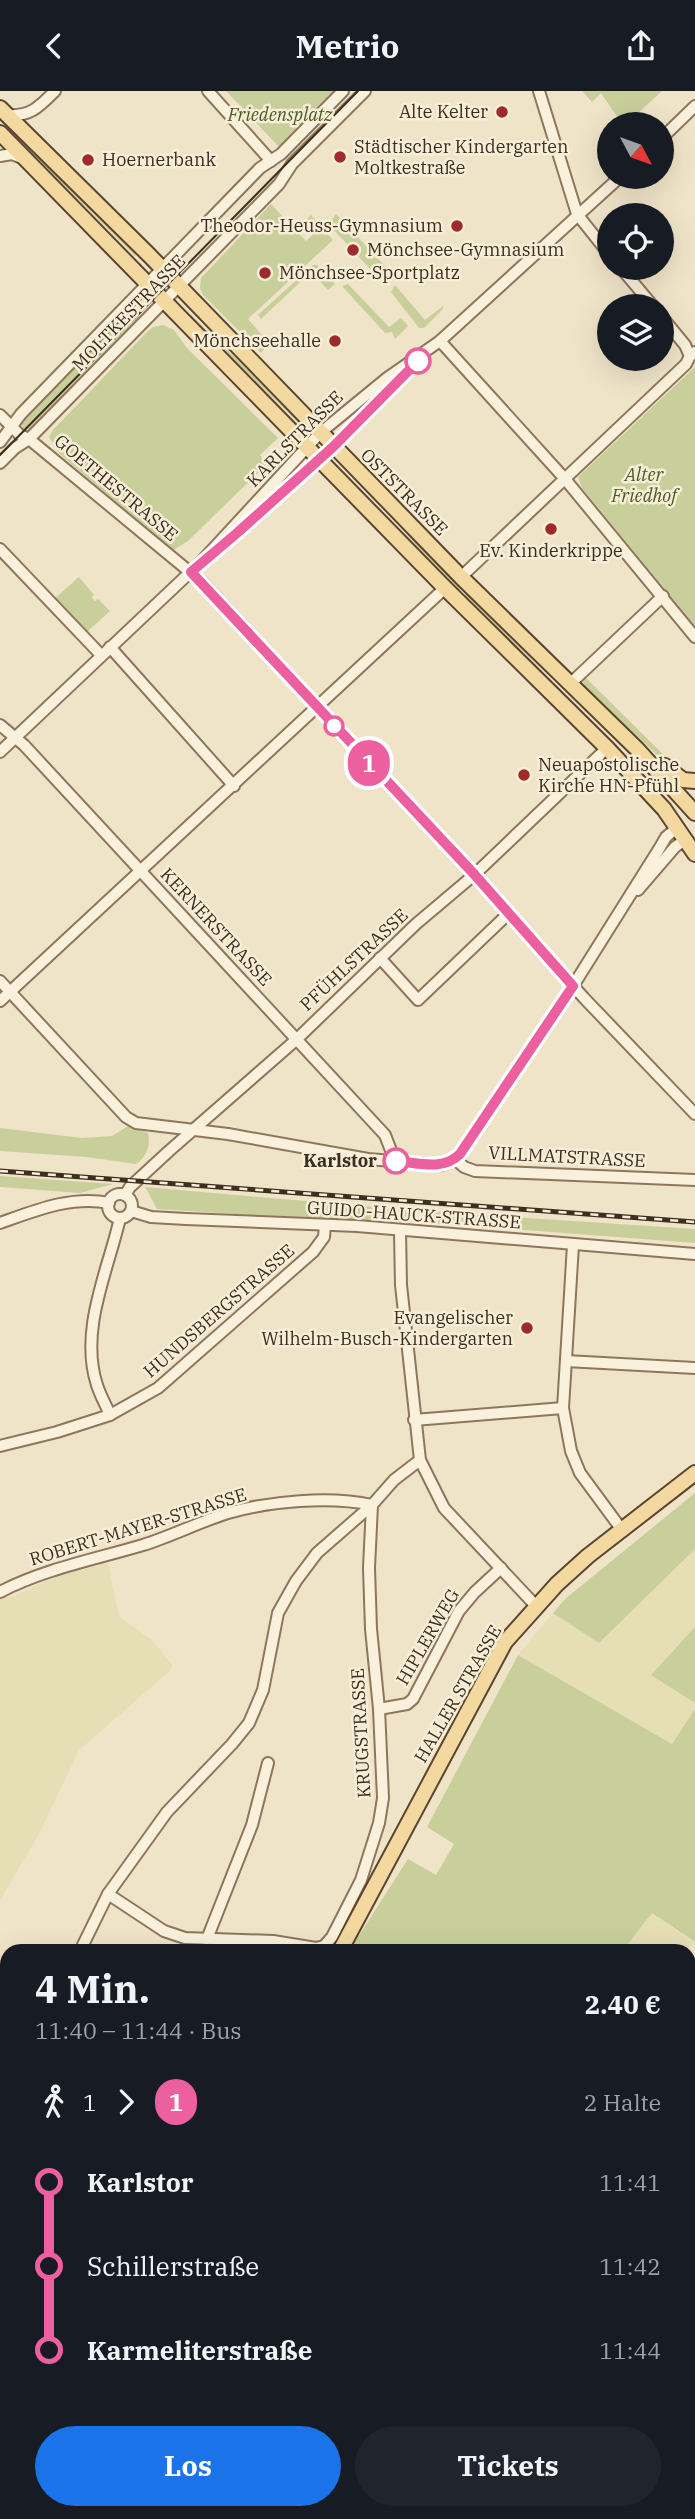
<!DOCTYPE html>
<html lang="de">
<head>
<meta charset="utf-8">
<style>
	body { margin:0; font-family:"IBM Plex Serif",serif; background:#20242c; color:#f1f3f6; height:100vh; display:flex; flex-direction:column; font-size:26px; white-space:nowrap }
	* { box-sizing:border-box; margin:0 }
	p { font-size:23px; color:#9ea1a6 }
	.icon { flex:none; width:38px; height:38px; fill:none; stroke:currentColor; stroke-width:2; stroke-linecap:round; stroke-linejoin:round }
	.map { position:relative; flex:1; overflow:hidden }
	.details { position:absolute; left:0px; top:1853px; width:696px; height:576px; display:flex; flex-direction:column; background:#171b24; border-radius:21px 21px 0 0; box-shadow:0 7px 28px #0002 }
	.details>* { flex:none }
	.badge { padding:0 14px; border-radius:23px; font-size:24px; line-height:46px }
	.needle { width:46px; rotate:131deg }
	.tools { position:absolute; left:597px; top:21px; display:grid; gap:14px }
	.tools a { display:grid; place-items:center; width:77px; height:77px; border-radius:50%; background:#171b24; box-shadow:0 7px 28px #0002; font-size:35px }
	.map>.badge { position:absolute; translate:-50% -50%; box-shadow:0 0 0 4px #fff }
	.legs { display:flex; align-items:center; gap:10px; height:77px; padding:0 35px; font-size:23px }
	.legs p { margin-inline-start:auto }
	.headline { display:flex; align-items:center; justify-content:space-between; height:119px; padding:0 35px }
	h1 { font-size:38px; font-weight:800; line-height:52px }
	.action { display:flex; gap:14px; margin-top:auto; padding:14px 35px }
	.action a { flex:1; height:80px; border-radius:42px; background:#1a73e8; color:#fff; font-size:28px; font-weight:800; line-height:80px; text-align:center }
	.action a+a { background:#20242c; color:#f1f3f6 }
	ul { padding:0 35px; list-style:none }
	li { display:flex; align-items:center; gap:24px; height:84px; font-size:26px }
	li i { display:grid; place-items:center; width:10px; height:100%; margin:0 9px; background:currentColor }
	li i::after { content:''; width:18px; height:18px; margin:-9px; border:5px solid; border-radius:50%; background:#171b24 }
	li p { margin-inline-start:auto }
	li:first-child i { background:linear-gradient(#0000 50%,currentColor 0) }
	li:last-child i { background:linear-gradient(currentColor 50%,#0000 0) }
	header { display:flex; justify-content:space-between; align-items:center; height:91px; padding:0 35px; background:#171b24; font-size:32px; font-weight:800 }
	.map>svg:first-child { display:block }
	.farmland { fill:#e6deb5 }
	.green { fill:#c9cf9b }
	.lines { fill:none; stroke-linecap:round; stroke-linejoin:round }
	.minor-casing { stroke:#8d765c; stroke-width:14 }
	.major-casing { stroke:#5b4430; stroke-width:18 }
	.minor { stroke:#faf1dc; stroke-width:10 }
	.major { stroke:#f3d9a0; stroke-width:14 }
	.tram { stroke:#3d2e20; stroke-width:2 }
	.rail-casing { stroke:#3d2e20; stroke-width:5 }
	.rail { stroke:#f7eed8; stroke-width:2.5; stroke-dasharray:8; stroke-linecap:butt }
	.line-1-casing { stroke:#fff; stroke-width:16 }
	.line-1 { stroke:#ec609f; stroke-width:10 }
	.poi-dot { fill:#9e2a2b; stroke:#f7eed8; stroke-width:2.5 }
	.stop-1-dot { fill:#fff; stroke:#ec609f; stroke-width:3.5 }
	.labels { text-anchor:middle; stroke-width:5; stroke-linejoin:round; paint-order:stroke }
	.poi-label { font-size:18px; fill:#3d2e20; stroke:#f7eed8; text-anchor:start }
	.park-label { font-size:18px; font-style:italic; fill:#4d5a26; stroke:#f7eed8 }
	.street-label { font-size:18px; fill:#3d2e20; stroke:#f7eed8 }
	.stop-label { font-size:18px; font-weight:bold; fill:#3d2e20; stroke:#f7eed8; text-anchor:end }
</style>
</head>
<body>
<header><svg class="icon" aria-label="back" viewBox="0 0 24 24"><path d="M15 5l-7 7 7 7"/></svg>Metrio<svg class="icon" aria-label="share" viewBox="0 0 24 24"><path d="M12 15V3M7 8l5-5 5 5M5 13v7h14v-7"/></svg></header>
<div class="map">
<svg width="695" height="2428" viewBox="0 0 695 2428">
	<rect width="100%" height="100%" fill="#f0e4c8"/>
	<g class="farmland">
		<polygon points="695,1458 695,1536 651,1584 695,1612 695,1619 672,1653 518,1564 553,1522 599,1552"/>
		<polygon points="108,1472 119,1526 152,1549 172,1574 171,1579 79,1659 39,1743 0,1809 0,1508 17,1504 56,1485"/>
		<polygon points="652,1822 694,1852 686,1860 626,1860 623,1858"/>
		<polygon points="7,2085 7,2257 0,2267 0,2094"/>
		<polygon points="695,2128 695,2203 690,2191 690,2131"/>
		<polygon points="690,2330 692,2335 695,2332 695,2385 690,2388"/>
		<polygon points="82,2422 586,2422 589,2428 79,2428"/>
	</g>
	<g class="green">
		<polygon points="226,0 335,0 279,56"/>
		<polygon points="582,0 662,0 626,33 622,33 601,2 592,11"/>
		<polygon points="18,44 138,163 135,165 66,96 13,49"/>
		<polygon points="271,113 306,150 317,140 307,128 311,124 333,149 248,228 270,253 261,262 203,204 200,197 201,187"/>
		<polygon points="336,123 385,175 373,181 333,138 331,130"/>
		<polygon points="313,174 317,174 335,193 328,199 311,181 261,228 258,224"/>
		<polygon points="348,193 389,236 401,227 408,235 395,248 392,241 385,242 342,195"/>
		<polygon points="395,194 425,229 443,215 443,218 424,237 419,237 391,201"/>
		<polygon points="130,216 141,228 31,339 23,338 21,328"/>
		<path d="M190,223L300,328L297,331C262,294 223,261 187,225Z"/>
		<polygon points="163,234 174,239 187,257 278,347 260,364 266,374 188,450 172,460 59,362 49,346 53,339 146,242 153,236"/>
		<polygon points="695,276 695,535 582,397 578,386"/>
		<polygon points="341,378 387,426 463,496 457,501 339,380"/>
		<polygon points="79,486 94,504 91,506 95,510 98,508 110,520 87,541 84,541 53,509"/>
		<polygon points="468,501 611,640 671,705 566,600 463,506"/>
		<polygon points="586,587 675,675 672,678 585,596 582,588"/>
		<path d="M128,1035L148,1042C151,1055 147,1065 136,1073L86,1066L0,1060V1037L82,1047L112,1045Z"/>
		<polygon points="0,1085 98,1092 113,1093 80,1102 0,1096"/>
		<polygon points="145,1096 409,1119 409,1134 157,1118"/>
		<polygon points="433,1121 695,1138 695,1152 432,1132"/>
		<polygon points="695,1402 695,1458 599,1552 553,1522 565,1508"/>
		<polygon points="695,1536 695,1612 651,1584"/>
		<polygon points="518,1564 672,1653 695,1618 695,1851 652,1822 624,1858 626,1860 349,1860 408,1768 436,1784 454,1753 427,1736"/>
		<polygon points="695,1995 695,2100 690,2087 690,2001"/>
		<polygon points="690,2191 695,2203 695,2332 693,2336 690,2330"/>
		<polygon points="0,2384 7,2387 7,2422 82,2422 79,2428 0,2428"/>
		<polygon points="586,2422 688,2422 676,2428 589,2428"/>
	</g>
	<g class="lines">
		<defs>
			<g id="minor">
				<polyline points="208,0 271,70"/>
				<polyline points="539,0 577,123 609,163"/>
				<path d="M7,24C30,26 39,16 55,0"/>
				<polyline points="662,47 695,15"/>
				<polyline points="0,65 12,63 22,67"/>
				<polyline points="621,177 653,215"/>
				<polyline points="662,226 685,254 690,265"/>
				<polyline points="440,250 565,388 695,546"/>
				<polyline points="0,324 20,344 29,348 202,491 474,784 584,907 695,1023"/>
				<polyline points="0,351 21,323 260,77 281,63 343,0"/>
				<polyline points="0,372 15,357 29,348 279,93 292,73 365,0"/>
				<polyline points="225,452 333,356 412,276"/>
				<polyline points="0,458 101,564"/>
				<polyline points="461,486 686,273 690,265 695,261"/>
				<polyline points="110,556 234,695"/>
				<polyline points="571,592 663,505"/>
				<polyline points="0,634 24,654 385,1044 395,1070"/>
				<polyline points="0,661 201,471 320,342 387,287 440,250 620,86"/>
				<polyline points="638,799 675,756 686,748"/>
				<polyline points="380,867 418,909 509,822"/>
				<polyline points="0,890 126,1026 136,1032 228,1043 368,1068 441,1074 448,1072 460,1063 573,895 659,758 666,746 678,736"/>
				<polyline points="0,910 445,497"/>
				<polyline points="455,1068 464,1076 475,1080 695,1089"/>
				<circle cx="120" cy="1115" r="12"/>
				<polyline points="125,1104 130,1096 169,1060 297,948 416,833 474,784 607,657"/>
				<polyline points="131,1120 151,1126 186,1128 357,1135 695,1163"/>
				<path d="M0,1132C34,1120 72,1104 109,1112"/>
				<polyline points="400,1140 401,1194 420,1369 444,1417 536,1515"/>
				<polyline points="573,1154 563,1317 571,1360 580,1382 622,1439"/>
				<polyline points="566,1270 695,1277"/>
				<path d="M110,1324C106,1314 100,1304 97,1294C79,1239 108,1180 120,1127"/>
				<polyline points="414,1329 563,1317"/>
				<polyline points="0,1355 57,1341 110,1324 158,1297 313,1161 324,1146 325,1134"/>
				<path d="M0,1501C44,1478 96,1468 143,1454C172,1445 199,1431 228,1422C270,1410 330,1405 372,1414"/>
				<polyline points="379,1618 407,1613 413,1608 459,1520 475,1501 501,1477"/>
				<polyline points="108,1803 164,1840 185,1847 273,1850 316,1857 324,1855 332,1846 361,1789 379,1732 383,1707 379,1618 371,1538 369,1477 372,1414"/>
				<polyline points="207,1848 252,1734 268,1672"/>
				<polyline points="80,1860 108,1803 167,1721 232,1653 249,1632 263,1599 278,1522 296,1490 317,1462 372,1414 394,1389 420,1369"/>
				<polyline points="690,1940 695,1934"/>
				<polyline points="0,2032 7,2023"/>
				<polyline points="690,2099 695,2111"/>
			</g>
			<g id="major">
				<polyline points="0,17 149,164 461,486 637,658 695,722"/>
				<polyline points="0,42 445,497 607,657 664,718 695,763"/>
				<polyline points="665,675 683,689 695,690"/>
				<polyline points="340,1860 505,1551 557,1493 588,1465 695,1382"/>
				<polyline points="0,2255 7,2245"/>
			</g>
		</defs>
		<use href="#minor" class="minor-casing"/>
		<use href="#major" class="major-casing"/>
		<use href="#minor" class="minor"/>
		<use href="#major" class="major"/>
		<polyline class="tram" points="0,364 358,0"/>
		<defs>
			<polyline id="rail" points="0,1080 695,1131"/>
		</defs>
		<use href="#rail" class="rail-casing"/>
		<use href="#rail" class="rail"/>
	</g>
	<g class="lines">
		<defs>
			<path id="line-1" d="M396,1070C418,1072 443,1080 460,1063L573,895L474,783L191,481L237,442L333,356L418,270"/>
		</defs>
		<use href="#line-1" class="line-1-casing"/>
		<use href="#line-1" class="line-1"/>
	</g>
	<g class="poi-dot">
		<circle cx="502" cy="21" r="7"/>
		<circle cx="340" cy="66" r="7"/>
		<circle cx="88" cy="69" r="7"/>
		<circle cx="457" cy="135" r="7"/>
		<circle cx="353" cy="159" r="7"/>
		<circle cx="265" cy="182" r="7"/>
		<circle cx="335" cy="250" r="7"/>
		<circle cx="551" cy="438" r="7"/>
		<circle cx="524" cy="684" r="7"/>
		<circle cx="527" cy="1237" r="7"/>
	</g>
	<g class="stop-1-dot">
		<circle cx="418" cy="270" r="12"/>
		<circle cx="334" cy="635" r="9"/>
		<circle cx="396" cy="1070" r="12"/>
	</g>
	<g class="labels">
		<g class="poi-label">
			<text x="488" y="27" text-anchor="end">Alte Kelter</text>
			<text x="354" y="62">Städtischer Kindergarten<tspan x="354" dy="21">Moltkestraße</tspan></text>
			<text x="102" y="75">Hoernerbank</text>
			<text x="443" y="141" text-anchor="end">Theodor-Heuss-Gymnasium</text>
			<text x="367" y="165">Mönchsee-Gymnasium</text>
			<text x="279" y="188">Mönchsee-Sportplatz</text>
			<text x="321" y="256" text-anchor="end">Mönchseehalle</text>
			<text x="551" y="466" text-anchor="middle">Ev. Kinderkrippe</text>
			<text x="538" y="680">Neuapostolische<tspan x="538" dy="21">Kirche HN-Pfühl</tspan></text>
			<text x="513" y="1233" text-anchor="end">Evangelischer<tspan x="513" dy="21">Wilhelm-Busch-Kindergarten</tspan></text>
		</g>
		<g class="park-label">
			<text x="280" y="30">Friedensplatz</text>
			<text x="644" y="390">Alter<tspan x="644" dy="21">Friedhof</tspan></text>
		</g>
		<g class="street-label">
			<text transform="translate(129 222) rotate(-46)" y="6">MOLTKESTRASSE</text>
			<text transform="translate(295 348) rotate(-45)" y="6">KARLSTRASSE</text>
			<text transform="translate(116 397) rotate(40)" y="6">GOETHESTRASSE</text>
			<text transform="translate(404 401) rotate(45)" y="6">OSTSTRASSE</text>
			<text transform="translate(216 836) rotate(47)" y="6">KERNERSTRASSE</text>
			<text transform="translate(354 869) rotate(-43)" y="6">PFÜHLSTRASSE</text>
			<text transform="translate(567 1066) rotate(3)" y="6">VILLMATSTRASSE</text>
			<text transform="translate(414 1124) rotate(4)" y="6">GUIDO-HAUCK-STRASSE</text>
			<text transform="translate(219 1220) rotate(-41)" y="6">HUNDSBERGSTRASSE</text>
			<text transform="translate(138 1436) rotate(-17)" y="6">ROBERT-MAYER-STRASSE</text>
			<text transform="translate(428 1546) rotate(-60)" y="6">HIPLERWEG</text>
			<text transform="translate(458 1603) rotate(-60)" y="6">HALLER STRASSE</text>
			<text transform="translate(361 1642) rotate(-93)" y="6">KRUGSTRASSE</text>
		</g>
		<g class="stop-label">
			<text x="377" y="1076">Karlstor</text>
		</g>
	</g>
</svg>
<div class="tools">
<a><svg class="needle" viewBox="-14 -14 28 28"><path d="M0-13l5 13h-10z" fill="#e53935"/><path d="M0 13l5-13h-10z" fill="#9ea1a6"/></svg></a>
<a><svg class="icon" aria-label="locate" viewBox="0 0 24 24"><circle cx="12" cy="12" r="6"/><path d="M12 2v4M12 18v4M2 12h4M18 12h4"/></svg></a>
<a><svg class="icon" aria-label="layers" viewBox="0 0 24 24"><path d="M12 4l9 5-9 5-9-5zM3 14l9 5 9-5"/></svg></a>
</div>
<b class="badge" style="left:369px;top:672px;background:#ec609f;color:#fff">1</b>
<section class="details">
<div class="headline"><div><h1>4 Min.</h1><p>11:40 – 11:44 · Bus</p></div><b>2.40 €</b></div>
<div class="legs"><svg class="icon" aria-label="walk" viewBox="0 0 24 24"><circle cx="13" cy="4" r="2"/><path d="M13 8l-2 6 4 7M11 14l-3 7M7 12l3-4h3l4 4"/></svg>1<svg class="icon" aria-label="forward" viewBox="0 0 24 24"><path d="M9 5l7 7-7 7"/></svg><b class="badge" style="background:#ec609f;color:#fff">1</b><p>2 Halte</p></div>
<ul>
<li><i style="color:#ec609f"></i><b>Karlstor</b><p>11:41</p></li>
<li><i style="color:#ec609f"></i><span>Schillerstraße</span><p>11:42</p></li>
<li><i style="color:#ec609f"></i><b>Karmeliterstraße</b><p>11:44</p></li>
</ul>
<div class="action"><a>Los</a><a>Tickets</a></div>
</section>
</div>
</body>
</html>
